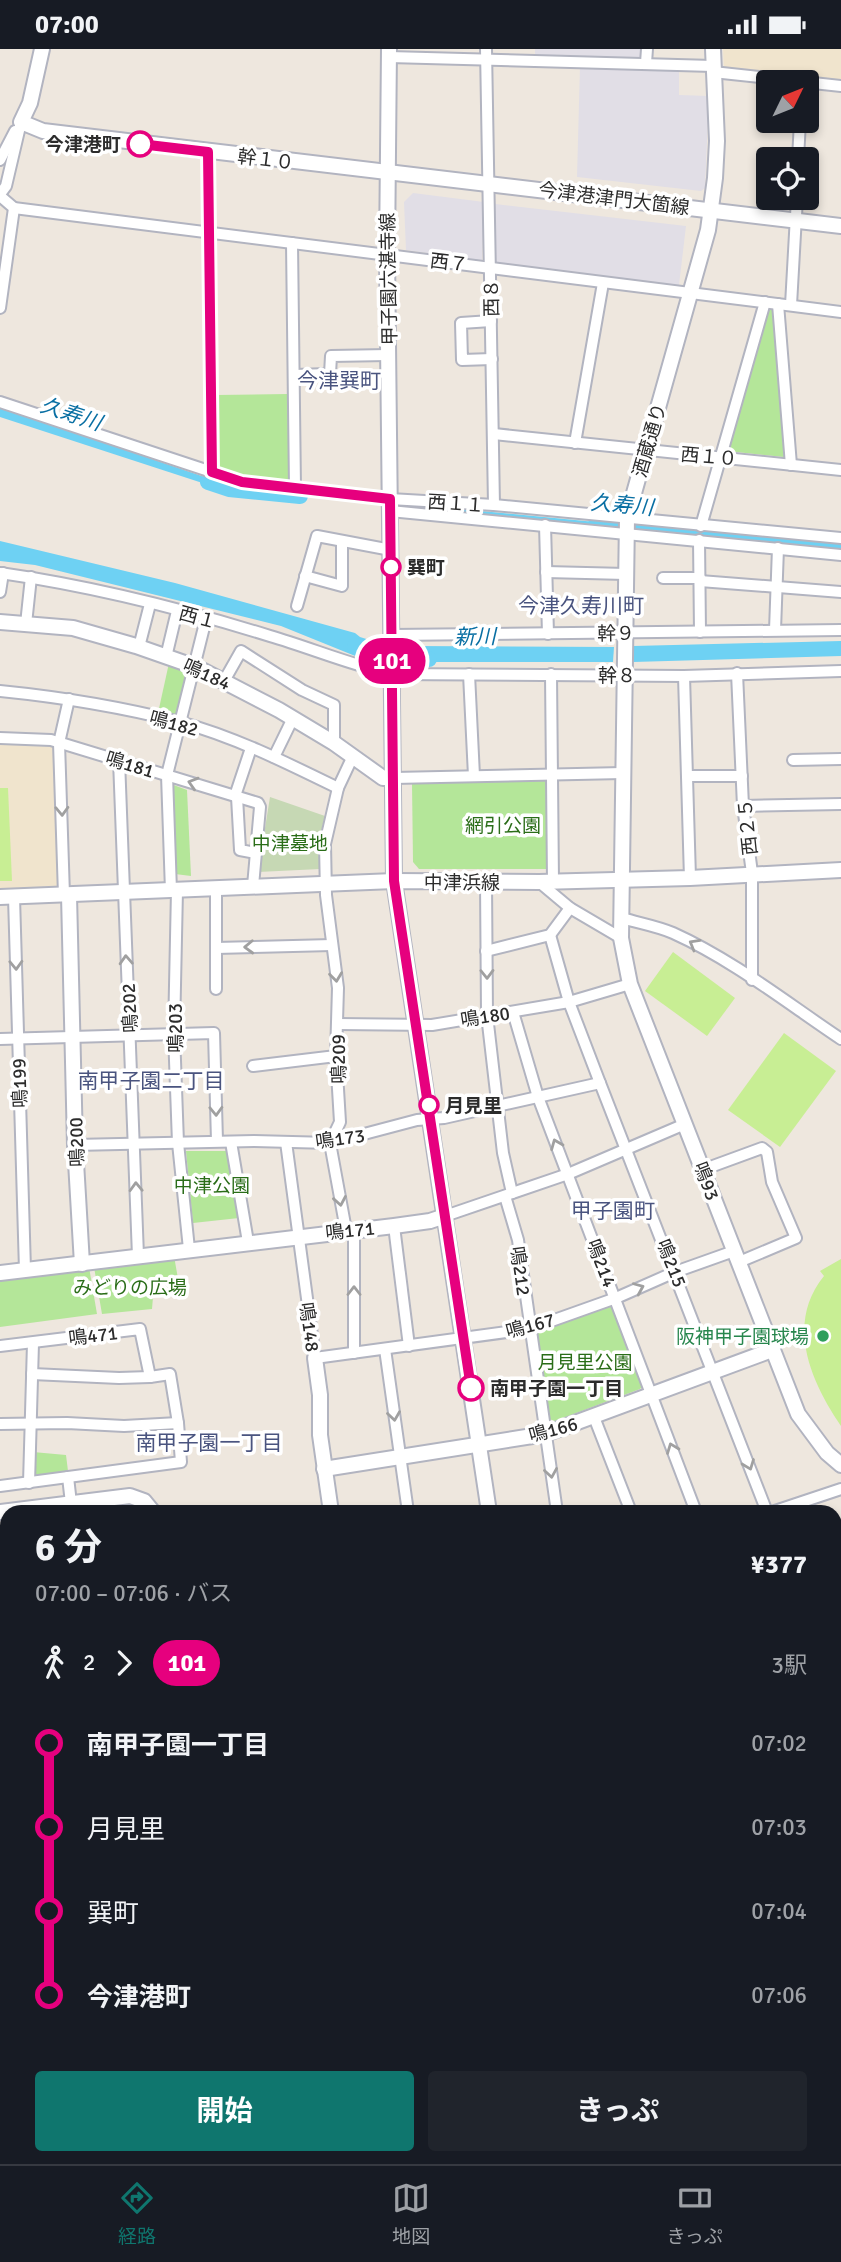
<!DOCTYPE html>
<html lang="ja">
<head>
<meta charset="utf-8">
<style>
	body { margin:0; font-family:Signika,"Noto Sans JP",sans-serif; background:#20242c; color:#f1f3f6; height:100vh; display:flex; flex-direction:column; font-size:26px; white-space:nowrap }
	* { box-sizing:border-box; margin:0 }
	p { font-size:23px; color:#9ea1a6 }
	.icon { flex:none; width:38px; height:38px; fill:none; stroke:currentColor; stroke-width:2; stroke-linecap:round; stroke-linejoin:round }
	.map { position:relative; flex:1; overflow:hidden }
	.details { position:absolute; left:0px; top:1456px; width:842px; height:660px; display:flex; flex-direction:column; background:#171b24; border-radius:21px 21px 0 0; box-shadow:0 4px 10px #0003 }
	.details>* { flex:none }
	.badge { padding:0 14px; border-radius:23px; font-size:24px; line-height:46px }
	.needle { width:46px; rotate:47deg }
	.controls { position:absolute; left:756px; top:21px; display:grid; gap:14px }
	.controls a { display:grid; place-items:center; width:63px; height:63px; border-radius:7px; background:#171b24; box-shadow:0 4px 10px #0003; font-size:35px }
	.map>.badge { position:absolute; translate:-50% -50%; box-shadow:0 0 0 4px #fff }
	.legs { display:flex; align-items:center; gap:10px; height:77px; padding:0 35px; font-size:23px }
	.legs p { margin-inline-start:auto }
	.summary { display:flex; align-items:center; justify-content:space-between; height:119px; padding:0 35px }
	h1 { font-size:38px; font-weight:700; line-height:52px }
	.action { display:flex; gap:14px; margin-top:auto; padding:14px 35px }
	.action a { flex:1; height:80px; border-radius:7px; background:#0f766e; color:#fff; font-size:28px; font-weight:700; line-height:80px; text-align:center }
	.action a+a { background:#20242c; color:#f1f3f6 }
	ul { padding:0 35px; list-style:none }
	li { display:flex; align-items:center; gap:24px; height:84px; font-size:26px }
	li i { display:grid; place-items:center; width:10px; height:100%; margin:0 9px; background:currentColor }
	li i::after { content:''; width:18px; height:18px; margin:-9px; border:5px solid; border-radius:50%; background:#171b24 }
	li p { margin-inline-start:auto }
	li:first-child i { background:linear-gradient(#0000 50%,currentColor 0) }
	li:last-child i { background:linear-gradient(currentColor 50%,#0000 0) }
	.status { display:flex; justify-content:space-between; align-items:center; height:49px; padding:0 35px; background:#171b24; direction:ltr }
	.status svg { height:19px; fill:currentColor }
	.tabs { display:flex; justify-content:space-around; align-items:center; height:98px; border-top:2px solid #363941; background:#171b24; font-size:19px; color:#9ea1a6 }
	.tabs a { display:grid; justify-items:center; gap:4px }
	.tabs .current { color:#0f766e }
	.map>svg:first-child { display:block }
	.industrial { fill:#e1dee6 }
	.education { fill:#f0e4cd }
	.green { fill:#b4e699 }
	.cemetery { fill:#c6d8b4 }
	.pitch { fill:#c8ee94 }
	.water { fill:#6ed1f3 }
	.lines { fill:none; stroke-linecap:round; stroke-linejoin:round }
	.river { stroke:#6ed1f3; stroke-width:16 }
	.street-casing { stroke:#b2b4c0; stroke-width:14 }
	.secondary-casing { stroke:#b2b4c0; stroke-width:18 }
	.street { stroke:#fff; stroke-width:10 }
	.secondary { stroke:#fff; stroke-width:14 }
	.oneway { stroke:#a0a0a0 }
	.line-1-casing { stroke:#fff; stroke-width:16 }
	.line-1 { stroke:#e6007e; stroke-width:10 }
	.stop-1-dot { fill:#fff; stroke:#e6007e; stroke-width:3.5 }
	.leisure-dot { fill:#2e9e5b; stroke:#fff; stroke-width:2.5 }
	.labels { text-anchor:middle; stroke-width:7; stroke-linejoin:round; paint-order:stroke }
	.stop-label { font-size:19px; font-weight:bold; fill:#2c2c2c; stroke:#fff; text-anchor:start }
	.street-label { font-size:19px; fill:#2c2c2c; stroke:#fff }
	.park-label { font-size:19px; fill:#2a6d18; stroke:#fff }
	.leisure-label { font-size:19px; fill:#27864d; stroke:#fff; text-anchor:end }
	.neighbourhood-label { font-size:21px; fill:#4a547f; stroke:#fff }
	.water-label { font-size:21px; font-style:italic; fill:#096fa3; stroke:#fff }
</style>
</head>
<body>
<div class="status"><b>07:00</b><svg viewBox="0 0 49 12"><path d="M0 12V9h3v3zM5 12V6h3v6zM10 12V3h3v9zM15 12V0h3v12zM26 1h20v11H26zM47 4h2v5h-2z"/></svg></div>
<div class="map">
<svg width="841" height="2115" viewBox="0 0 841 2115">
	<rect width="100%" height="100%" fill="#eee7de"/>
	<g class="industrial">
		<polygon points="535,0 644,0 644,7 640,10 535,7"/>
		<polygon points="580,17 679,22 679,46 709,47 705,139 701,142 577,128"/>
		<polygon points="413,144 484,153 482,212 406,201 404,153"/>
		<polygon points="495,155 686,177 679,236 496,214"/>
	</g>
	<g class="education">
		<polygon points="723,0 841,0 841,33 724,18"/>
		<polygon points="0,693 53,695 56,699 60,838 0,840"/>
		<polygon points="188,2109 324,2109 325,2115 192,2115"/>
	</g>
	<g class="green">
		<polygon points="766,259 773,261 784,408 727,402"/>
		<polygon points="288,345 290,430 286,433 247,429 220,420 217,416 216,346"/>
		<polygon points="169,614 188,622 180,665 175,667 158,664"/>
		<polygon points="546,730 548,734 548,820 419,820 413,813 412,734"/>
		<polygon points="171,735 187,741 191,827 175,825"/>
		<polygon points="186,1102 229,1102 239,1169 193,1174"/>
		<polygon points="174,1207 180,1241 153,1248 152,1260 102,1265 94,1218"/>
		<polygon points="89,1218 97,1265 0,1278 0,1230"/>
		<polygon points="610,1255 614,1257 644,1336 640,1340 555,1372 549,1370 536,1288 539,1283"/>
		<polygon points="33,1403 66,1406 68,1422 40,1427 35,1426"/>
	</g>
	<polygon class="cemetery" points="270,748 325,767 318,794 320,820 258,823"/>
	<g class="pitch">
		<polygon points="0,739 8,739 12,832 0,832"/>
		<polygon points="673,903 735,949 707,987 645,942"/>
		<polygon points="784,984 836,1022 780,1098 728,1061"/>
		<path d="M841,1210V1377C811,1333 785,1275 824,1227L820,1222Z"/>
		<polygon points="841,1790 841,1923 835,1925 835,1792"/>
	</g>
	<g class="water">
		<polygon points="0,358 228,436 227,442 0,368"/>
		<polygon points="398,454 616,475 615,479 398,459"/>
		<polygon points="0,492 175,534 355,584 360,588 376,593 375,615 281,577 35,516 0,512"/>
		<polygon points="841,592 841,607 633,613 633,597"/>
		<polygon points="410,597 614,598 613,613 410,613"/>
	</g>
	<g class="lines">
		<g class="river">
			<polyline points="208,433 229,440 300,447"/>
			<polyline points="596,475 841,497"/>
			<path d="M355,597C379,605 404,610 429,610"/>
			<polyline points="835,2105 841,2103"/>
			<polyline points="801,2115 822,2109"/>
		</g>
		<defs>
			<g id="street">
				<polyline points="486,0 494,456"/>
				<polyline points="389,8 713,17"/>
				<polyline points="646,14 647,0"/>
				<polyline points="713,23 841,37"/>
				<polyline points="208,103 212,423"/>
				<polyline points="798,110 800,72"/>
				<polyline points="0,111 15,82"/>
				<polyline points="0,145 6,137 21,73"/>
				<polyline points="0,147 14,159 0,259"/>
				<polyline points="14,159 841,263"/>
				<polyline points="292,194 295,439"/>
				<polyline points="778,255 791,416"/>
				<polyline points="791,256 797,149"/>
				<polyline points="491,272 461,274 462,311 492,310"/>
				<polyline points="294,326 330,325 331,307 388,306"/>
				<polyline points="0,353 242,433 390,450 494,456 841,489"/>
				<polyline points="494,385 841,421"/>
				<polyline points="575,394 603,234"/>
				<polyline points="390,462 841,506"/>
				<polyline points="545,476 548,585"/>
				<polyline points="701,477 765,253"/>
				<polyline points="699,491 700,583"/>
				<polyline points="546,523 626,525"/>
				<path d="M0,524C91,537 183,560 270,587C311,599 351,616 392,625L684,627L841,622"/>
				<polyline points="305,527 342,537 342,492"/>
				<polyline points="663,529 700,529"/>
				<polyline points="700,532 841,543"/>
				<polyline points="0,543 3,524"/>
				<polyline points="297,557 317,487 391,501"/>
				<polyline points="26,575 31,528"/>
				<polyline points="775,581 778,499"/>
				<polyline points="392,586 841,581"/>
				<polyline points="139,598 150,555"/>
				<polyline points="166,608 177,562"/>
				<polyline points="737,624 743,757 752,824 752,931"/>
				<polyline points="469,625 474,727"/>
				<polyline points="551,625 553,832"/>
				<polyline points="684,627 690,829"/>
				<polyline points="224,632 241,602 302,641 334,656 334,694"/>
				<path d="M0,642C60,648 121,658 180,673C235,688 287,714 338,739"/>
				<polyline points="0,689 51,691 258,754 260,758 253,837"/>
				<polyline points="274,708 293,669"/>
				<polyline points="119,711 138,1207"/>
				<polyline points="793,711 841,710"/>
				<polyline points="687,727 742,727"/>
				<polyline points="394,729 623,724"/>
				<polyline points="235,747 251,699"/>
				<polyline points="237,748 240,801 256,804"/>
				<polyline points="743,757 841,755"/>
				<polyline points="486,833 487,966 503,1104 512,1144"/>
				<polyline points="539,833 570,859 621,889"/>
				<polyline points="177,841 174,984 178,1094 189,1200"/>
				<polyline points="171,842 167,726 206,570"/>
				<polyline points="64,846 59,694 69,650"/>
				<polyline points="14,848 25,1221"/>
				<path d="M622,869C638,874 657,877 673,884C733,911 787,954 841,990"/>
				<polyline points="550,886 569,953 600,1034 767,1463"/>
				<polyline points="216,899 332,896"/>
				<polyline points="486,902 550,886 570,859"/>
				<polyline points="216,940 216,840"/>
				<polyline points="513,963 538,1048 696,1463"/>
				<polyline points="337,975 432,976 569,953 630,935"/>
				<polyline points="0,990 214,984 217,1092"/>
				<polyline points="253,1017 336,1007"/>
				<polyline points="231,1093 248,1193"/>
				<polyline points="286,1093 315,1309 529,1280 616,1249 675,1223 734,1202"/>
				<polyline points="75,1096 254,1092 330,1094 417,1071 444,1069 600,1034"/>
				<polyline points="702,1121 762,1099 767,1103 772,1133 796,1189 739,1213"/>
				<polyline points="505,1147 518,1191 557,1463"/>
				<polyline points="445,1167 568,1125 685,1075"/>
				<polyline points="394,1177 409,1297"/>
				<polyline points="346,1181 330,1094 340,1073 336,1007 338,939 326,846 325,795 338,739 353,707"/>
				<polyline points="0,1297 140,1280 150,1328 170,1325 178,1374 181,1413 0,1437"/>
				<polyline points="385,1300 408,1463"/>
				<polyline points="354,1304 354,1180"/>
				<polyline points="32,1325 119,1329 150,1328"/>
				<polyline points="594,1368 631,1463"/>
				<polyline points="0,1375 67,1374 124,1377 178,1374"/>
				<polyline points="68,1428 72,1463"/>
				<polyline points="29,1434 33,1294"/>
				<polyline points="772,1463 841,1440"/>
				<polyline points="0,1596 7,1595"/>
				<polyline points="835,1634 841,1656"/>
				<polyline points="835,1671 841,1669"/>
			</g>
			<g id="secondary">
				<polyline points="42,0 30,54 21,73 43,82 841,177"/>
				<polyline points="389,0 387,205 394,832 489,1463"/>
				<polyline points="713,0 717,92 715,129 708,181 627,469 621,889 630,935 798,1365 827,1404 841,1416"/>
				<polyline points="0,573 73,579 136,597 196,618 279,661 334,694 383,729 394,729"/>
				<polyline points="69,846 75,1096 82,1215"/>
				<polyline points="0,848 394,832 539,833 690,829 841,821"/>
				<polyline points="0,1224 394,1177 430,1172 445,1167"/>
				<polyline points="315,1309 320,1346 320,1386 331,1463"/>
				<polyline points="324,1420 545,1385 772,1301"/>
				<polyline points="0,1463 130,1447 144,1452 153,1463"/>
				<polyline points="835,1527 841,1525"/>
				<polyline points="0,1792 7,1789"/>
				<polyline points="174,2109 178,2115"/>
				<polyline points="647,2109 648,2115"/>
				<polyline points="658,2109 660,2115"/>
			</g>
		</defs>
		<use href="#street" class="street-casing"/>
		<use href="#secondary" class="secondary-casing"/>
		<use href="#street" class="street"/>
		<use href="#secondary" class="secondary"/>
	</g>
	<defs><path id="oneway-chevron" d="M-2-3.5L2.5 0L-2 3.5" fill="none" stroke-width="1.6" stroke-linecap="round" stroke-linejoin="round" transform="scale(1.75)"/></defs>
	<g class="oneway">
		<use href="#oneway-chevron" transform="translate(193 734) rotate(-163)"/>
		<use href="#oneway-chevron" transform="translate(62 762) rotate(88)"/>
		<use href="#oneway-chevron" transform="translate(694 895) rotate(-150)"/>
		<use href="#oneway-chevron" transform="translate(249 898) rotate(178)"/>
		<use href="#oneway-chevron" transform="translate(126 911) rotate(-93)"/>
		<use href="#oneway-chevron" transform="translate(16 916) rotate(88)"/>
		<use href="#oneway-chevron" transform="translate(487 925) rotate(89)"/>
		<use href="#oneway-chevron" transform="translate(336 928) rotate(83)"/>
		<use href="#oneway-chevron" transform="translate(216 1062) rotate(88)"/>
		<use href="#oneway-chevron" transform="translate(556 1095) rotate(-112)"/>
		<use href="#oneway-chevron" transform="translate(136 1138) rotate(-92)"/>
		<use href="#oneway-chevron" transform="translate(340 1152) rotate(80)"/>
		<use href="#oneway-chevron" transform="translate(639 1239) rotate(-23)"/>
		<use href="#oneway-chevron" transform="translate(354 1242) rotate(-90)"/>
		<use href="#oneway-chevron" transform="translate(394 1367) rotate(82)"/>
		<use href="#oneway-chevron" transform="translate(672 1399) rotate(-111)"/>
		<use href="#oneway-chevron" transform="translate(749 1416) rotate(69)"/>
		<use href="#oneway-chevron" transform="translate(551 1424) rotate(81)"/>
	</g>
	<g class="lines">
		<defs>
			<polyline id="line-1" points="140,95 208,103 212,423 242,433 390,450 394,832 471,1339"/>
		</defs>
		<use href="#line-1" class="line-1-casing"/>
		<use href="#line-1" class="line-1"/>
	</g>
	<g class="stop-1-dot">
		<circle cx="140" cy="95" r="12"/>
		<circle cx="391" cy="518" r="9"/>
		<circle cx="429" cy="1056" r="9"/>
		<circle cx="471" cy="1339" r="12"/>
	</g>
	<circle class="leisure-dot" cx="823" cy="1287" r="7"/>
	<g class="labels">
		<g class="stop-label">
			<text x="121" y="102" text-anchor="end">今津港町</text>
			<text x="407" y="525">巽町</text>
			<text x="445" y="1063">月見里</text>
			<text x="490" y="1346">南甲子園一丁目</text>
		</g>
		<g class="street-label">
			<text transform="translate(266 110) rotate(7)" y="7">幹１０</text>
			<text transform="translate(614 149) rotate(7)" y="7">今津港津門大箇線</text>
			<text transform="translate(449 213) rotate(7)" y="7">西７</text>
			<text transform="translate(388 230) rotate(-91)" y="7">甲子園六湛寺線</text>
			<text transform="translate(491 249) rotate(-91)" y="7">西８</text>
			<text transform="translate(649 391) rotate(-74)" y="7">酒蔵通り</text>
			<text transform="translate(709 407) rotate(5)" y="7">西１０</text>
			<text transform="translate(456 454) rotate(4)" y="7">西１１</text>
			<text transform="translate(198 568) rotate(15)" y="7">西１</text>
			<text transform="translate(616 584) rotate(-1)" y="7">幹９</text>
			<text transform="translate(207 625) rotate(24)" y="7">鳴184</text>
			<text x="617" y="633">幹８</text>
			<text transform="translate(174 674) rotate(15)" y="7">鳴182</text>
			<text transform="translate(130 715) rotate(17)" y="7">鳴181</text>
			<text transform="translate(747 778) rotate(-96)" y="7">西２５</text>
			<text x="462" y="840">中津浜線</text>
			<text transform="translate(129 959) rotate(-93)" y="7">鳴202</text>
			<text transform="translate(485 967) rotate(-9)" y="7">鳴180</text>
			<text transform="translate(175 979) rotate(-90)" y="7">鳴203</text>
			<text transform="translate(338 1010) rotate(-91)" y="7">鳴209</text>
			<text transform="translate(19 1034) rotate(-92)" y="7">鳴199</text>
			<text transform="translate(340 1089) rotate(-8)" y="7">鳴173</text>
			<text transform="translate(76 1093) rotate(-92)" y="7">鳴200</text>
			<text transform="translate(707 1132) rotate(69)" y="7">鳴93</text>
			<text transform="translate(350 1181) rotate(-6)" y="7">鳴171</text>
			<text transform="translate(602 1214) rotate(69)" y="7">鳴214</text>
			<text transform="translate(672 1214) rotate(68)" y="7">鳴215</text>
			<text transform="translate(521 1222) rotate(82)" y="7">鳴212</text>
			<text transform="translate(530 1276) rotate(-15)" y="7">鳴167</text>
			<text transform="translate(310 1278) rotate(82)" y="7">鳴148</text>
			<text transform="translate(93 1286) rotate(-7)" y="7">鳴471</text>
			<text transform="translate(553 1380) rotate(-15)" y="7">鳴166</text>
		</g>
		<g class="park-label">
			<text x="503" y="783">網引公園</text>
			<text x="290" y="801">中津墓地</text>
			<text x="212" y="1143">中津公園</text>
			<text x="130" y="1245">みどりの広場</text>
			<text x="585" y="1320">月見里公園</text>
		</g>
		<g class="leisure-label">
			<text x="809" y="1294">阪神甲子園球場</text>
		</g>
		<g class="neighbourhood-label">
			<text x="339" y="339">今津巽町</text>
			<text x="581" y="564">今津久寿川町</text>
			<text x="151" y="1039">南甲子園二丁目</text>
			<text x="613" y="1169">甲子園町</text>
			<text x="209" y="1401">南甲子園一丁目</text>
		</g>
		<g class="water-label">
			<text transform="translate(71 365) rotate(18)" y="7">久寿川</text>
			<text transform="translate(622 456) rotate(5)" y="7">久寿川</text>
			<text transform="translate(475 588) rotate(-1)" y="7">新川</text>
		</g>
	</g>
</svg>
<div class="controls">
<a><svg class="needle" viewBox="-14 -14 28 28"><path d="M0-13l5 13h-10z" fill="#e53935"/><path d="M0 13l5-13h-10z" fill="#9ea1a6"/></svg></a>
<a><svg class="icon" aria-label="locate" viewBox="0 0 24 24"><circle cx="12" cy="12" r="6"/><path d="M12 2v4M12 18v4M2 12h4M18 12h4"/></svg></a>
</div>
<b class="badge" style="left:392px;top:612px;background:#e6007e;color:#fff">101</b>
<section class="details">
<div class="summary"><div><h1>6 分</h1><p>07:00 – 07:06 · バス</p></div><b>¥377</b></div>
<div class="legs"><svg class="icon" aria-label="walk" viewBox="0 0 24 24"><circle cx="13" cy="4" r="2"/><path d="M13 8l-2 6 4 7M11 14l-3 7M7 12l3-4h3l4 4"/></svg>2<svg class="icon" aria-label="forward" viewBox="0 0 24 24"><path d="M9 5l7 7-7 7"/></svg><b class="badge" style="background:#e6007e;color:#fff">101</b><p>3駅</p></div>
<ul>
<li><i style="color:#e6007e"></i><b>南甲子園一丁目</b><p>07:02</p></li>
<li><i style="color:#e6007e"></i><span>月見里</span><p>07:03</p></li>
<li><i style="color:#e6007e"></i><span>巽町</span><p>07:04</p></li>
<li><i style="color:#e6007e"></i><b>今津港町</b><p>07:06</p></li>
</ul>
<div class="action"><a>開始</a><a>きっぷ</a></div>
</section>
</div>
<nav class="tabs">
<a class="current"><svg class="icon" aria-label="directions" viewBox="0 0 24 24"><path d="M12 3l9 9-9 9-9-9zM9 14v-3h6M13 9l2 2-2 2"/></svg>経路</a>
<a><svg class="icon" aria-label="map" viewBox="0 0 24 24"><path d="M3 6l6-2 6 2 6-2v14l-6 2-6-2-6 2zM9 4v14M15 6v14"/></svg>地図</a>
<a><svg class="icon" aria-label="tickets" viewBox="0 0 24 24"><path d="M3 7h18v10H3zM15 7v10"/></svg>きっぷ</a>
</nav>
</body>
</html>
